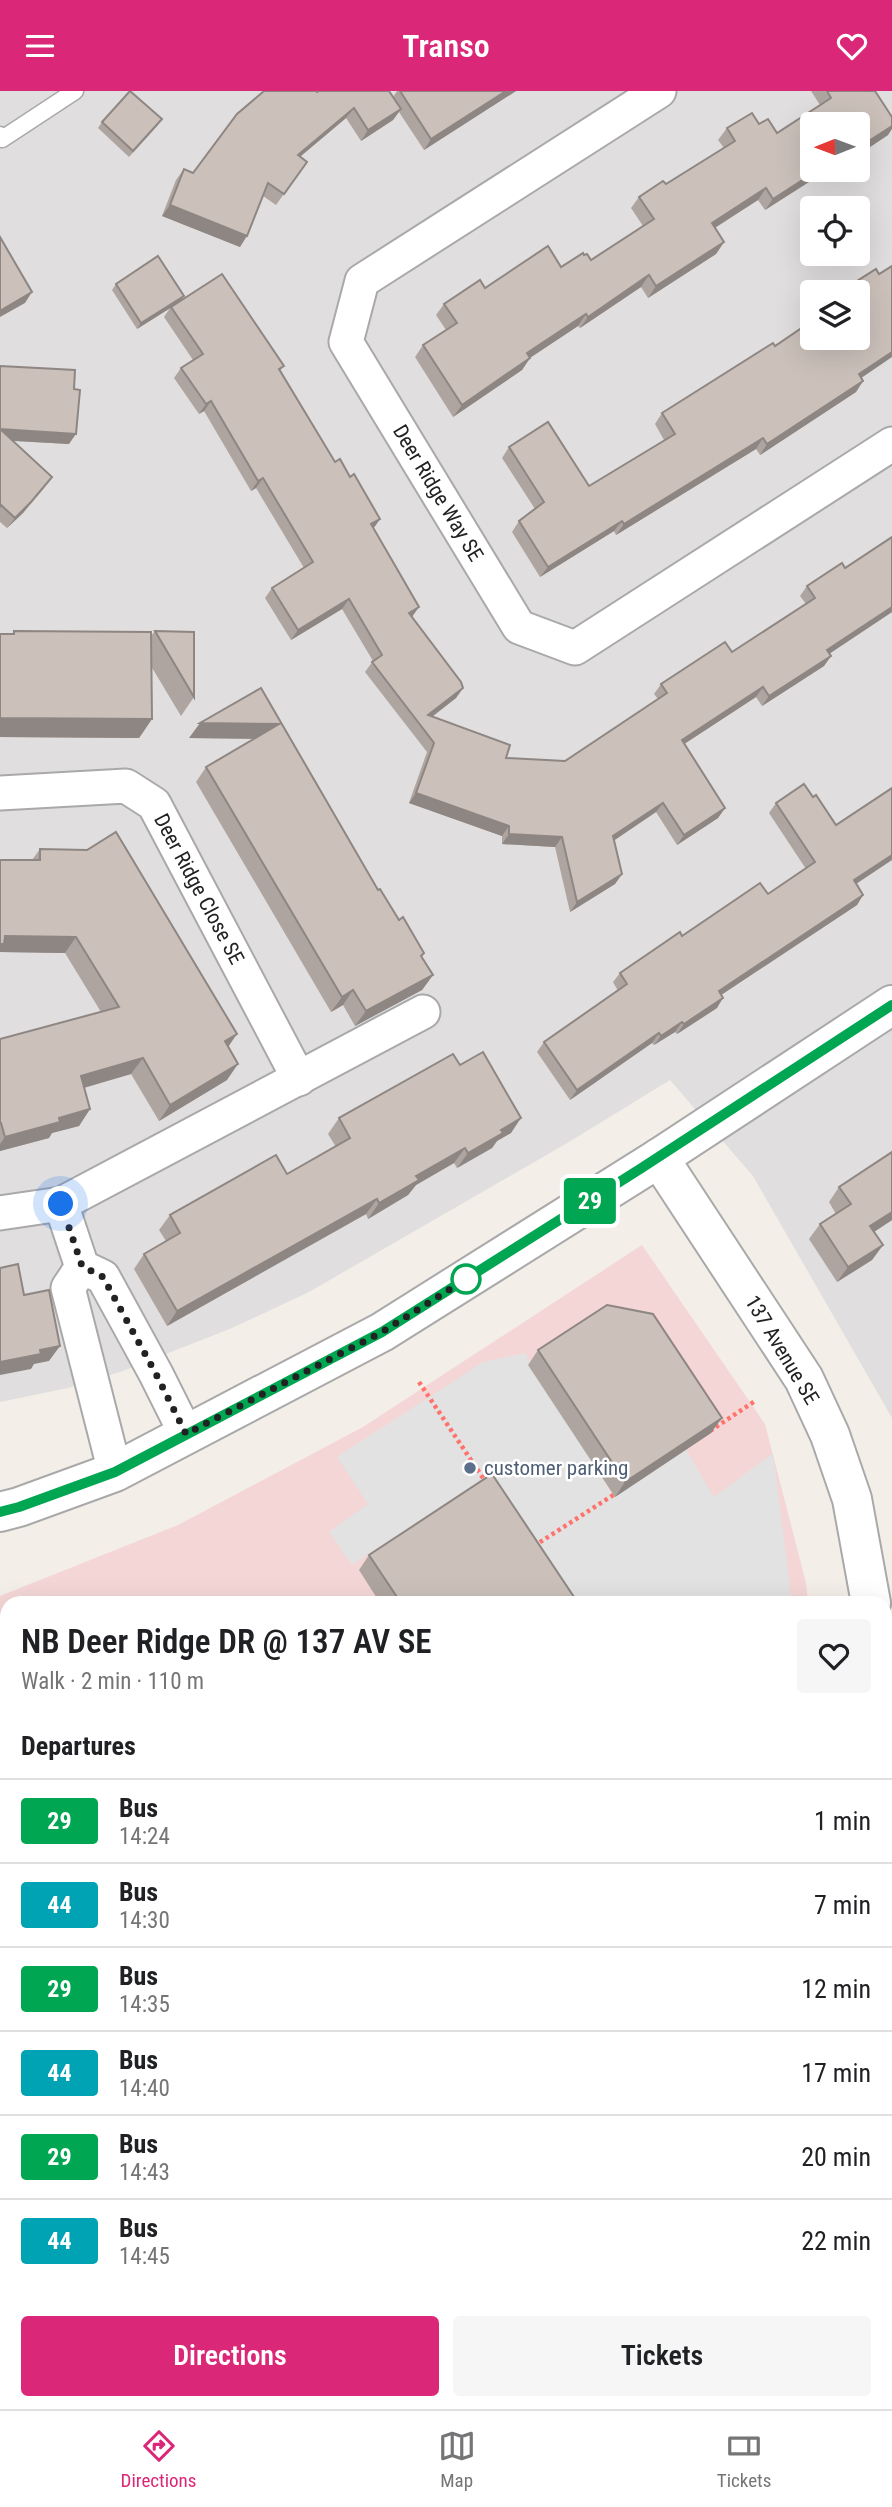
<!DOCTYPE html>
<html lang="en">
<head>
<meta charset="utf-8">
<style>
	body { margin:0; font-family:"Roboto Condensed",sans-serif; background:#f6f6f6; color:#202124; height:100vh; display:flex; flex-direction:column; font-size:26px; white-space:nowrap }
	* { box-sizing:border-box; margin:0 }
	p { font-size:23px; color:#757577 }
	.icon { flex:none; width:38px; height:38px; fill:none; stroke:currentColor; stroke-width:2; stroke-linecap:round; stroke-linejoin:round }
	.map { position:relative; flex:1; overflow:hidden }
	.sheet { position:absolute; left:0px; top:1505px; width:892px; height:814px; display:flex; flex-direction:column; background:#fff; border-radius:21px 21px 0 0; box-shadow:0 7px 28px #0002 }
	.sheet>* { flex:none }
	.badge { padding:0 14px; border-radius:5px; font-size:24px; line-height:46px }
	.needle { width:46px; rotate:269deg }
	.fabs { position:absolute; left:800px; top:21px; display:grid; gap:14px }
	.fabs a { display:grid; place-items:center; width:70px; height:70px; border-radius:7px; background:#fff; box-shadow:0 7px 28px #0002; font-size:35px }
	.you { position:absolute; width:35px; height:35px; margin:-18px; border:5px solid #fff; border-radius:50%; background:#1a73e8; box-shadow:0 0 0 10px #1a73e833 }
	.map>.badge { position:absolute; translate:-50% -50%; box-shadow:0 0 0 4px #fff }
	h2 { padding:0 21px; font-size:26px; line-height:63px }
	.round { display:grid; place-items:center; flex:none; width:74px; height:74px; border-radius:7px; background:#f6f6f6 }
	.summary { display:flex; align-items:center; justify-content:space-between; height:119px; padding:0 21px }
	h1 { font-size:33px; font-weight:600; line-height:52px }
	.button { display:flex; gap:14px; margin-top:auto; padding:14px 21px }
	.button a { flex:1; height:80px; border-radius:7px; background:#db2777; color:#fff; font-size:28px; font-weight:600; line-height:80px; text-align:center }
	.button a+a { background:#f6f6f6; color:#202124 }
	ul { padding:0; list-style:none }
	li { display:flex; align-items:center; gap:21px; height:84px; padding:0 21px; border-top:2px solid #e0e0e0 }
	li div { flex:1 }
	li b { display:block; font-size:26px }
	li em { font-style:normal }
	li .badge { min-width:77px; font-weight:700; text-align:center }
	header { display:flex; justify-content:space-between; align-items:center; height:91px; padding:0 21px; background:#db2777; color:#fff; font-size:32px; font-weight:600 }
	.menu { display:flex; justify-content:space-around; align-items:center; height:98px; border-top:2px solid #e0e0e0; background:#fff; font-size:19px; color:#757577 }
	.menu a { display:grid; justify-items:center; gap:4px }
	.menu .selected { color:#db2777 }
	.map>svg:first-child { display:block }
	.residential { fill:#e0dedf; fill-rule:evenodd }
	.commercial { fill:#f4d6d6 }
	.grass { fill:#d0f0aa }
	.parking { fill:#e2e2e2 }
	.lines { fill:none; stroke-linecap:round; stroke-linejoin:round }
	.service-casing { stroke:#a9a9a9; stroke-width:19 }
	.minor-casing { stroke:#a9a9a9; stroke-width:37 }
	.tertiary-casing { stroke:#a9a9a9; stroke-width:42 }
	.path { stroke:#ff736c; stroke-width:4.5; stroke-dasharray:3.5 3.5; stroke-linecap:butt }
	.service { stroke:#fff; stroke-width:16 }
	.minor { stroke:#fff; stroke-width:33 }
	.tertiary { stroke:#fff; stroke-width:38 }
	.wall { fill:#afa5a0 }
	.shaded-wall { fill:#8e8682 }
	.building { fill:#cbc0ba; stroke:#8e8682; stroke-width:2 }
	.line-casing { stroke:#fff; stroke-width:16 }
	.line { stroke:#00a651; stroke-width:10 }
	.walk { stroke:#222; stroke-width:7; stroke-dasharray:0 12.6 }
	.stop-dot { fill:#fff; stroke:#00a651; stroke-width:3.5 }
	.service-dot { fill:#5c6f8a; stroke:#fff; stroke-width:2.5 }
	.labels { text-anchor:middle; stroke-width:5; stroke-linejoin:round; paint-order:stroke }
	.street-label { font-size:21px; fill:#222; stroke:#fff }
	.service-label { font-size:21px; fill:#4e5e75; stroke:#fff; text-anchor:start }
</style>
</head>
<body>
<header><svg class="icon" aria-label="menu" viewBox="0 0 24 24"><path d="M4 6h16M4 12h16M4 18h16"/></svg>Transo<svg class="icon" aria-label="heart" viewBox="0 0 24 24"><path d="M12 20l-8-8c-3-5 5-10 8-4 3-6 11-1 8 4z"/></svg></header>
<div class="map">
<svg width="892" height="2318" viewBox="0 0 892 2318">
	<rect width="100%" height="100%" fill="#f3eee8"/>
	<path class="residential" d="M0,0H892V1327L753,1085L670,989L569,1051L309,1201L232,1237L123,1280L68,1297L0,1311ZM812,33H858V79H812ZM812,117H858V163H812ZM812,201H858V247H812Z"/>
	<polygon class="commercial" points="642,1154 765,1333 806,1492 808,1512 7,1512 7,2312 886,2312 886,2020 892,2035 892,2318 0,2318 0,1505 178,1434 363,1336"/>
	<polygon class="grass" points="697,2312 752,2312 743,2318 687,2318"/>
	<polygon class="parking" points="525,1262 613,1404 685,1357 714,1406 773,1362 792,1512 568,1512 483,1388 352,1474 329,1441 368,1413 337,1366 483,1271"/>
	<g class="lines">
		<defs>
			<g id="service">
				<polyline points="0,44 2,48 75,0"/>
				<polyline points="0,1775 7,1773"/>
				<polyline points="0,1878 7,1872"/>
				<polyline points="0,2122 7,2133"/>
				<polyline points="0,2250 7,2246"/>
				<polyline points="886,2307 892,2303"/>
				<polyline points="771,2318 776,2315"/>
				<polyline points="868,2318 878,2312"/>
			</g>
			<g id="minor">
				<polyline points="659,0 362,190 346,251 519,536 575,557 892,353"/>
				<polyline points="0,702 126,695 154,713 299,988"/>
				<polyline points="61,1113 82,1176 103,1186 156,1283 186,1343"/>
				<polyline points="0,1122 61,1113 423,921"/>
				<polyline points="82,1176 68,1197 115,1381"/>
			</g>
			<g id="tertiary">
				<polyline points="659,1067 804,1288 830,1344 852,1408 871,1512"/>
				<polyline points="0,1421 19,1416 115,1381 382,1241 659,1067 892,914"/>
				<polyline points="886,1669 892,1755"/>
			</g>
		</defs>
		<use href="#service" class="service-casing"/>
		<use href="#minor" class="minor-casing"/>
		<use href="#tertiary" class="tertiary-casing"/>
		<g class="path">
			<polyline points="419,1291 487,1393"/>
			<polyline points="710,1340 755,1310"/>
			<polyline points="534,1455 618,1401"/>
		</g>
		<use href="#service" class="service"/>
		<use href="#minor" class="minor"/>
		<use href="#tertiary" class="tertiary"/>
	</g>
	<g class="wall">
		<polygon points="397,0 516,0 424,59 399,21 393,29 361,50 346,27 300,66 307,71 276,114 263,105 240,156 162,125 176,89 184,78 193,82 317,1 393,6"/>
		<polygon points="811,0 875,0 888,44 858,64 858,33 812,79 834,79 825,85 823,82 765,119 758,109 715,136 724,151 716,163 648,207 641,196 580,237 578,235 530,267 522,279 453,326 415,266 423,254 446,239 436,224 444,213 485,197 561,176 584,164 591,169 643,135 631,117 639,106 666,93 724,57 718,49 727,37 759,33 777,42 820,14"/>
		<polygon points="102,31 158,34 129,66 98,37"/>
		<polygon points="876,178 861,287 863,290 856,301 760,364 756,358 616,444 614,440 540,486 512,441 519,430 535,418 502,367 509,356 589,395 664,349 655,333 662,322 775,255 858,201 843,201 846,197"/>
		<polygon points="116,193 181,209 284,275 280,280 335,371 350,386 380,428 373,438 412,526 463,597 456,607 432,626 506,667 565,670 658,608 654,603 661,593 732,561 806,513 800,505 807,495 845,477 892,446 892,521 830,562 831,565 824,575 762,615 756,606 684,653 725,717 718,727 677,754 656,721 614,749 622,783 615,793 570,821 555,756 502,753 502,745 409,712 427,661 365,581 373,570 342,518 291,549 265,507 272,497 304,477 256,397 251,400 204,320 199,323 174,287 181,277 193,269 164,226 170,217 137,238 112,199"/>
		<polygon points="0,275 69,353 13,350 44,397 23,422 7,437 0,431"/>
		<polygon points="14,540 151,545 155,540 194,606 181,625 151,575 152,628 139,647 0,646 0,543 12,543"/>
		<polygon points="261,597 378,799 433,884 422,899 355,935 343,914 331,921 196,691 206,676 254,648 189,647"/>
		<polygon points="813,706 836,734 856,793 863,804 857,814 721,904 717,917 677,943 675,941 654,954 652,952 570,1009 537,961 544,951 618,900 613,891 620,882 682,845 768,803 806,778 769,722 776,712"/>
		<polygon points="40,758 228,956 227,989 159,1030 131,983 84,997 90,1018 79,1035 52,1042 49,1047 0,1060 0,948 101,921 65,862 0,861 0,769 32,769"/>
		<polygon points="460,974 511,1042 497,1050 492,1057 457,1077 454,1072 416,1094 408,1104 368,1128 366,1123 167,1235 134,1178 144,1163 166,1150 159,1139 170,1124 287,1083 336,1056 328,1043 339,1027"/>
		<polygon points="892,1061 892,1129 874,1141 883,1154 872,1169 837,1191 809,1148 820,1133 836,1123 829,1111 839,1096"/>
		<polygon points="538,1259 711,1342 615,1406 528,1274"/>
		<polygon points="369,1464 578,1512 380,1512 359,1479"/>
		<polygon points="7,1909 7,2053 0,2042 0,1913"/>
		<polygon points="183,2312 325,2312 315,2318 187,2318"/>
		<polygon points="785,2312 851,2312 841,2318 785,2318 786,2316"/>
	</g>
	<g class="shaded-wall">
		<polygon points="506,0 516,0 424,59 431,48"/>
		<polygon points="354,17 346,27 290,74 298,64"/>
		<polygon points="401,18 393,29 361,50 368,39"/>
		<polygon points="892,35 892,38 888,44 858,64 858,57"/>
		<polygon points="818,79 825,79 823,82 765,119 773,108"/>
		<polygon points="829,79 834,79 825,85"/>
		<polygon points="766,97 758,109 704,144 712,132"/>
		<polygon points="170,114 247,145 240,156 162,125"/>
		<polygon points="724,151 716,163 648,207 656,195"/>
		<polygon points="649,184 641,196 580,237 588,226"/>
		<polygon points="32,201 25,212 0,226 0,220"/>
		<polygon points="184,205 180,211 137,238 141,232"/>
		<polygon points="586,223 578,235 519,274 527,262"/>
		<polygon points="892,261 892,266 851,294 859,283"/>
		<polygon points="530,267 522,279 453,326 462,314"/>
		<polygon points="863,290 856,301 760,364 767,353"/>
		<polygon points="211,310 204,320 199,323 206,313"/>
		<polygon points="0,338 76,343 69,353 0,349"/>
		<polygon points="763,347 756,358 616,444 624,433"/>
		<polygon points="52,386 23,422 7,437 15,427"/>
		<polygon points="263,387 256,397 251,400 258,390"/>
		<polygon points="380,428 373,438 371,433"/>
		<polygon points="622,430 614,440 540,486 548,476"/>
		<polygon points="349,508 342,518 291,549 298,539"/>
		<polygon points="419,516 412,526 409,522"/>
		<polygon points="892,516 892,521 820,569 827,559"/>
		<polygon points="831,565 824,575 762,615 769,605"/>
		<polygon points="763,596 756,606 675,659 682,649"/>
		<polygon points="463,597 456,607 421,634 428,624"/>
		<polygon points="0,627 152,628 139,647 0,646"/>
		<polygon points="200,632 279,633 268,648 189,647"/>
		<polygon points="416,702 509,735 502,745 409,712"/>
		<polygon points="663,712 656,721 606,755 613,745"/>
		<polygon points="725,717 718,727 677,754 684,744"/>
		<polygon points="509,743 562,746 555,756 502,753"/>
		<polygon points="892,764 892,769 847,799 854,789"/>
		<polygon points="622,783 615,793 570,821 577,811"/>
		<polygon points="863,804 857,814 712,910 719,900"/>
		<polygon points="5,845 76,846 65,862 0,861 0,852"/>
		<polygon points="433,884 422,899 355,935 366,920"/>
		<polygon points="353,899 343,914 331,921 342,906"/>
		<polygon points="723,907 717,917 677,943 684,933"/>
		<polygon points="682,931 675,941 654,954 661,945"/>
		<polygon points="659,942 652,952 570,1009 577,999"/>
		<polygon points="237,943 226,959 225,950"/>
		<polygon points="143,967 131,983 69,1001 81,985"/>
		<polygon points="238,973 227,989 159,1030 170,1014"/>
		<polygon points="90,1018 79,1035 52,1042 49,1047 0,1060 0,1053 5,1046 59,1027"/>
		<polygon points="521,1027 511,1042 497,1050 492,1057 457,1077 468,1062 501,1039"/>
		<polygon points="465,1057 454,1072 416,1094 408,1104 368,1128 379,1112 416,1085"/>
		<polygon points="377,1108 366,1123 167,1235 177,1220"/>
		<polygon points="892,1121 892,1129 860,1150 870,1135"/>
		<polygon points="883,1154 872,1169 837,1191 848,1176"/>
		<polygon points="60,1255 49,1270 34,1273 31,1278 0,1284 0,1271 40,1259"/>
		<polygon points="722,1327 711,1342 615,1406 625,1391"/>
		<polygon points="892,2275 892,2285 886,2290 886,2281"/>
		<polygon points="310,2312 325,2312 315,2318 300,2318"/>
		<polygon points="836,2312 851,2312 841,2318 826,2318"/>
	</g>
	<g class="building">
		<polygon points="130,0 162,28 133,60 102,31"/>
		<polygon points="264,0 316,0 317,1 319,0 389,0 401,18 368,39 354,17 298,64 307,71 284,103 268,92 247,145 170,114 184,78 193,82 237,23"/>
		<polygon points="400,0 506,0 431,48"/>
		<polygon points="827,0 875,0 892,26 892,35 858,57 858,33 812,33 812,79 818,79 773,108 766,97 712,132 724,151 656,195 649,184 588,226 586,223 527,262 530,267 462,314 423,254 457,232 444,213 480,189 485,197 548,155 561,176 583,162 584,164 587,163 591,169 654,128 639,106 663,90 666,93 735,50 727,37 752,22 759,33 768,28 777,42 831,7"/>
		<polygon points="0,146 32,201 0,220"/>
		<polygon points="158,165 184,205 141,232 116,193"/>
		<polygon points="892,175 892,261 859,283 863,290 767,353 763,347 624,433 622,430 548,476 519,430 544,411 509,356 548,331 589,395 675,343 662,322 773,252 775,255 812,230 812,247 858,247 858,201 849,201 846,197 876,178 879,183"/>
		<polygon points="222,183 284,275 279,278 335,371 340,368 350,386 354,383 380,428 371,433 419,516 409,522 461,591 463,597 428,624 510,654 506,667 565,670 667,602 661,593 725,551 732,561 815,507 807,495 842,472 845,477 892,446 892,516 827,559 831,565 769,605 763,596 682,649 725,717 684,744 663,712 613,745 622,783 577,811 562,746 509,743 509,735 416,702 434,652 372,571 382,564 349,508 298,539 272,497 313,471 263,387 258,390 211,310 206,313 181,277 203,263 171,216"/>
		<polygon points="0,275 75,279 74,298 80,299 76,343 0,338 52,386 31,411 15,427 1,414 0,416"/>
		<polygon points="14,540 151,541 152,628 0,627 0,543 14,543"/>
		<polygon points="155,540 194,541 194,606"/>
		<polygon points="261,597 378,799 380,798 399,829 403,826 424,862 421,865 433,884 366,920 353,899 342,906 206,676 279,633 200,632"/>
		<polygon points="804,693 813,706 816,704 836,734 892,697 892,764 854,789 863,804 719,900 723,907 684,933 682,931 661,945 659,942 577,999 544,951 627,893 620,882 680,841 682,845 760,792 768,803 815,771 776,712"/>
		<polygon points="116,741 237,943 225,950 238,973 170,1014 143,967 81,985 90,1018 59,1027 60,1031 5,1046 1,1032 0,1032 0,948 119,916 76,846 5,845 4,853 0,853 0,769 40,769 40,758 87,759"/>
		<polygon points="483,961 521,1027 501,1039 503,1042 468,1062 465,1057 416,1085 419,1089 379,1112 377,1108 177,1220 144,1163 180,1142 170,1124 276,1064 287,1083 350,1047 339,1027 453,963 460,974"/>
		<polygon points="892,1061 892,1121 870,1135 883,1154 848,1176 820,1133 851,1113 839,1096"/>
		<polygon points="18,1173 24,1204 49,1199 60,1255 40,1259 41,1263 0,1271 0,1177"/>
		<polygon points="607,1214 653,1223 722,1327 625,1391 538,1259"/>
		<polygon points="492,1383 578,1512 401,1512 369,1464"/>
		<polygon points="7,1909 7,1963 0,1953 0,1913"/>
		<polygon points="7,1968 7,2015 0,2004"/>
		<polygon points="892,2211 892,2275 888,2278 891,2282 886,2285 886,2215"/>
		<polygon points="7,2303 7,2312 134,2312 138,2318 0,2318 0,2307"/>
		<polygon points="892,2311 892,2318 880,2318"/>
		<polygon points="209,2312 310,2312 300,2318 213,2318"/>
		<polygon points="799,2312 836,2312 826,2318 803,2318"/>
	</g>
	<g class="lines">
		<defs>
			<polyline id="line" points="0,1421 19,1416 115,1381 382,1241 640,1078 892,914"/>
		</defs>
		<use href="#line" class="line-casing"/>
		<use href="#line" class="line"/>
		<polyline class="walk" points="61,1113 82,1175 103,1186 156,1283 186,1343 382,1241 471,1185 466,1188"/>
	</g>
	<circle class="stop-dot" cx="466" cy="1188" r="14"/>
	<circle class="service-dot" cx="470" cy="1377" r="7"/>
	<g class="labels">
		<g class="street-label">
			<text transform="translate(438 402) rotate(59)" y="7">Deer Ridge Way SE</text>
			<text transform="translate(199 798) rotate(62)" y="7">Deer Ridge Close SE</text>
			<text transform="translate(782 1259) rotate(59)" y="7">137 Avenue SE</text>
		</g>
		<g class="service-label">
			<text x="484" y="1384">customer parking</text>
		</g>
	</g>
</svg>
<div class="fabs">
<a><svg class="needle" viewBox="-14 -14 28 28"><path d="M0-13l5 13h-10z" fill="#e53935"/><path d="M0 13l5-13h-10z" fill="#757577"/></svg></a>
<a><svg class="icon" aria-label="locate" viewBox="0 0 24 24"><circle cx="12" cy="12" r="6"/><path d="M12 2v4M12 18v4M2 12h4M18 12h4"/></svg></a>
<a><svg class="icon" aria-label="layers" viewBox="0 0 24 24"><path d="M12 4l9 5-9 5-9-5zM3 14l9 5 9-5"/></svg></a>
</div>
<div class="you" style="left:61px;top:1113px"></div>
<b class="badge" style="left:590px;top:1110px;background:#00a651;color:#fff">29</b>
<section class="sheet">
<div class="summary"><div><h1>NB Deer Ridge DR @ 137 AV SE</h1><p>Walk · 2 min · 110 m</p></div><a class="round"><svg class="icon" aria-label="heart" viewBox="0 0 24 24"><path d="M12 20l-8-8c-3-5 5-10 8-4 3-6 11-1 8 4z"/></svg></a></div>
<h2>Departures</h2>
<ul>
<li><span class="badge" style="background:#00a651;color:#fff">29</span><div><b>Bus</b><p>14:24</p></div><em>1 min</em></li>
<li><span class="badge" style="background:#00a3b4;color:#fff">44</span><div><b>Bus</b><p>14:30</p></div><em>7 min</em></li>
<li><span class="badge" style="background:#00a651;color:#fff">29</span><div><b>Bus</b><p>14:35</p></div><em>12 min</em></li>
<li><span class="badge" style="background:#00a3b4;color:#fff">44</span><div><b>Bus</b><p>14:40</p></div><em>17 min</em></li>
<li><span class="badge" style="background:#00a651;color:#fff">29</span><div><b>Bus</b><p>14:43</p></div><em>20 min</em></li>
<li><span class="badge" style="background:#00a3b4;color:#fff">44</span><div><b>Bus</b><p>14:45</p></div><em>22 min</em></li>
</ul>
<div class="button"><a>Directions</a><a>Tickets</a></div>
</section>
</div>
<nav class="menu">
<a class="selected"><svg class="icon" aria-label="directions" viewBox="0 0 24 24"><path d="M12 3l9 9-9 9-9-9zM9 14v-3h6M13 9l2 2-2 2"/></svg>Directions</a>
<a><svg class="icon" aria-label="map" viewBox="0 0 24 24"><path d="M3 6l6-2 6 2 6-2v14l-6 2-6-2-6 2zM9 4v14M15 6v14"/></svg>Map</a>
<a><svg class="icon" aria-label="tickets" viewBox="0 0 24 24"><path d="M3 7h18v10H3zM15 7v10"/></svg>Tickets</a>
</nav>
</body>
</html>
